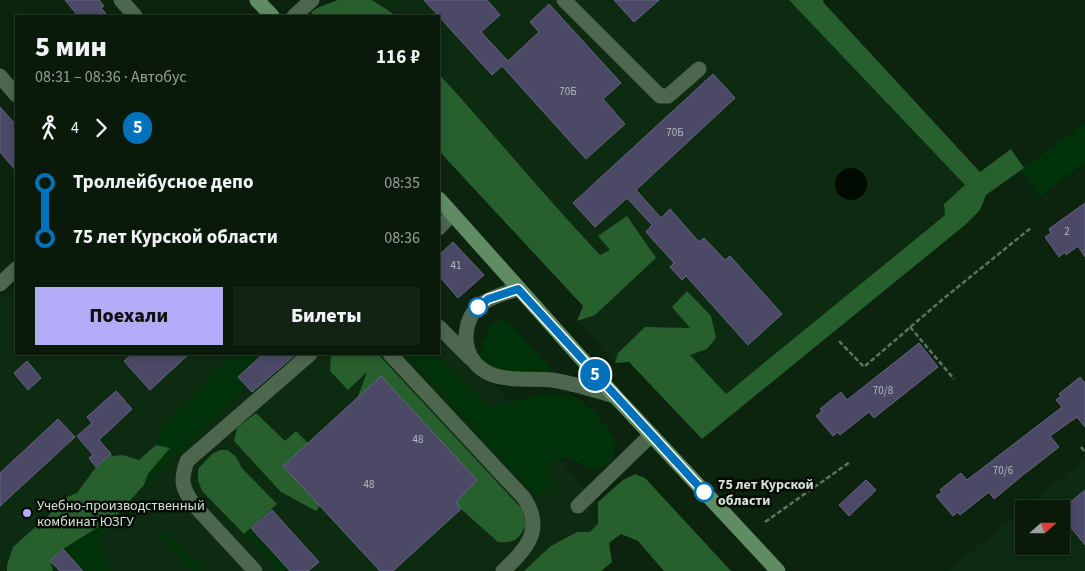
<!DOCTYPE html>
<html lang="ru">
<head>
<meta charset="utf-8">
<style>
	body { margin:0; font-family:"Source Sans 3",sans-serif; background:#122313; color:#f1f3f6; height:100vh; display:flex; flex-direction:column; font-size:19px; white-space:nowrap }
	* { box-sizing:border-box; margin:0 }
	p { font-size:16px; color:#99a19c }
	.icon { flex:none; width:28px; height:28px; fill:none; stroke:currentColor; stroke-width:2; stroke-linecap:round; stroke-linejoin:round }
	.map { position:relative; flex:1; overflow:hidden }
	.drawer { position:absolute; left:15px; top:15px; width:425px; height:340px; display:flex; flex-direction:column; background:#091a0a; border-radius:0px; box-shadow:0 2px 8px #0003,0 0 0 1px #29382b }
	.drawer>* { flex:none }
	.badge { padding:0 10px; border-radius:16px; font-size:18px; line-height:32px }
	.needle { width:32px; rotate:69deg }
	.buttons { position:absolute; left:1015px; top:500px; display:grid; gap:10px }
	.buttons a { display:grid; place-items:center; width:55px; height:55px; border-radius:0px; background:#091a0a; box-shadow:0 2px 8px #0003,0 0 0 1px #29382b; font-size:25px }
	.map>.badge { position:absolute; translate:-50% -50%; box-shadow:0 0 0 2px #fff }
	.legs { display:flex; align-items:center; gap:8px; height:55px; padding:0 20px; font-size:16px }
	.legs p { margin-inline-start:auto }
	.summary { display:flex; align-items:center; justify-content:space-between; height:85px; padding:0 20px }
	h1 { font-size:28px; font-weight:800; line-height:38px }
	.action { display:flex; gap:10px; margin-top:auto; padding:10px 20px }
	.action a { flex:1; height:58px; border-radius:0px; background:#b3adf9; color:#111; font-size:20px; font-weight:800; line-height:58px; text-align:center }
	.action a+a { background:#122313; color:#f1f3f6 }
	ul { padding:0 20px; list-style:none }
	li { display:flex; align-items:center; gap:18px; height:55px; font-size:19px }
	li i { display:grid; place-items:center; width:8px; height:100%; margin:0 6px; background:currentColor }
	li i::after { content:''; width:12px; height:12px; margin:-6px; border:4px solid; border-radius:50%; background:#091a0a }
	li p { margin-inline-start:auto }
	li:first-child i { background:linear-gradient(#0000 50%,currentColor 0) }
	li:last-child i { background:linear-gradient(currentColor 50%,#0000 0) }
	.map>svg:first-child { display:block }
	.built { fill:#0d2b11 }
	.green { fill:#003209 }
	.forest { fill:#275f2d }
	.water { fill:#000a00 }
	.building { fill:#4b4966; stroke:#666584 }
	.lines { fill:none; stroke-linecap:round; stroke-linejoin:round }
	.path { stroke:#607361; stroke-width:2.5; stroke-dasharray:5 2.5; stroke-linecap:butt }
	.minor { stroke:#4d664e; stroke-width:15 }
	.major { stroke:#5f8c62; stroke-width:15 }
	.line-1-casing { stroke:#fff; stroke-width:11 }
	.line-1 { stroke:#0072bc; stroke-width:8 }
	.stop-1-dot { fill:#fff; stroke:#0072bc; stroke-width:2.5 }
	.poi-dot { fill:#b3adf9; stroke:#030a03; stroke-width:2 }
	.labels { text-anchor:middle; stroke-width:5; stroke-linejoin:round; paint-order:stroke }
	.number-label { font-size:11px; fill:#b2bcb9 }
	.stop-label { font-size:14px; font-weight:bold; fill:#d5e3d5; stroke:#030a03; text-anchor:start }
	.poi-label { font-size:14px; fill:#d5e3d5; stroke:#030a03; text-anchor:start }
</style>
</head>
<body>
<div class="map">
<svg width="1085" height="571" viewBox="0 0 1085 571">
	<rect width="100%" height="100%" fill="#0c230e"/>
	<g class="built">
		<polygon points="372,0 789,0 965,185 944,204 945,214 726,394 690,355 615,363 577,321 583,306 558,211 484,124 439,74 439,16 397,16"/>
		<polygon points="16,285 16,354 439,354 439,322 612,519 555,571 0,571 0,300"/>
		<polygon points="1085,459 1085,571 948,571 1024,509 1024,546 1061,546 1061,509 1024,509"/>
	</g>
	<g class="green">
		<polygon points="1085,123 1085,163 1040,197 1021,170"/>
		<polygon points="502,319 510,323 549,366 550,373 518,380 484,363 480,355 482,343 491,324"/>
		<polygon points="234,354 263,354 239,376 248,387 144,485 148,474 170,448 156,445 162,427"/>
		<path d="M404,354H436L461,380L492,408C514,401 557,387 579,399C588,405 597,415 604,423C618,440 619,445 609,465L591,469L569,458L555,459L547,472L556,482L538,498Z"/>
		<polygon points="116,516 99,541 103,558 111,571 83,571 63,549"/>
		<polygon points="251,528 290,571 279,571 244,534"/>
		<polygon points="165,530 204,571 193,571 159,535"/>
	</g>
	<g class="forest">
		<polygon points="338,0 372,0 397,16 314,16 311,12 319,7"/>
		<polygon points="789,0 823,0 824,3 980,172 1011,149 1024,168 986,195 980,210 965,225 702,439 629,362 615,363 618,353 645,327 690,328 672,307 687,291 711,316 716,338 707,349 690,355 726,394 945,215 944,204 965,185"/>
		<path d="M439,74C494,134 544,196 600,255L610,250L598,236L627,216L656,258L595,315L577,321L583,306L439,151Z"/>
		<path d="M331,354H378L522,509L526,525C519,540 514,543 498,542L461,509L357,399L367,372L348,390L330,371Z"/>
		<polygon points="256,413 285,441 296,431 308,443 320,506 316,511 281,492 234,441 237,428"/>
		<polygon points="156,445 170,448 148,474 144,485 116,516 63,549 50,561 53,571 7,571 7,565 13,547 49,515 62,499 77,493 96,467 111,454 112,456 123,455 139,460"/>
		<polygon points="220,450 228,450 236,457 242,468 277,504 244,534 202,491 198,480 198,469 212,454"/>
		<polygon points="635,474 645,478 731,571 664,571 638,541 621,534 609,543 612,562 601,571 524,571 551,546 577,532 590,532 598,524 598,502 623,480"/>
	</g>
	<circle class="water" cx="851" cy="184" r="16"/>
	<g class="building">
		<polygon points="65,0 99,0 104,6 101,8 108,16 78,16"/>
		<polygon points="424,0 487,0 500,15 481,32 508,61 539,32 530,22 549,4 621,83 603,99 625,124 586,159 502,66 492,75"/>
		<polygon points="614,0 659,0 634,22"/>
		<polygon points="713,74 735,98 636,190 661,218 670,209 699,242 704,238 725,260 730,256 782,314 748,345 686,276 682,280 670,267 674,263 646,232 652,225 627,198 595,227 573,203"/>
		<polygon points="0,107 16,125 16,171 0,152"/>
		<polygon points="1085,203 1085,257 1078,246 1066,255 1065,252 1059,257 1045,237 1051,233 1049,229"/>
		<polygon points="453,242 484,275 458,298 439,276 439,255"/>
		<polygon points="919,343 938,367 874,418 869,412 840,435 838,432 833,436 816,416 822,411 820,409 841,392 847,400"/>
		<polygon points="132,354 189,354 150,390 124,361"/>
		<polygon points="263,354 296,354 252,392 238,377"/>
		<polygon points="27,361 41,378 28,390 14,373"/>
		<polygon points="381,376 477,480 456,502 461,509 393,571 380,571 283,466"/>
		<polygon points="1080,377 1085,383 1085,427 1077,417 1050,436 1059,447 1023,475 994,499 989,492 960,515 958,512 953,516 936,496 942,492 940,490 961,473 967,480 1062,407 1056,400 1061,396 1059,394"/>
		<polygon points="116,391 132,409 99,440 111,454 96,467 89,458 93,455 77,436 92,423 87,417"/>
		<polygon points="58,419 75,437 0,506 0,473"/>
		<polygon points="866,480 876,490 849,516 839,505"/>
		<polygon points="1085,490 1085,545 1061,515 1061,510"/>
		<polygon points="272,510 319,562 308,571 290,571 251,528"/>
		<polygon points="63,549 83,571 60,571 50,561"/>
	</g>
	<g class="lines">
		<g class="path">
			<polyline points="910,327 954,379"/>
			<polyline points="839,341 864,367 943,299 1032,227"/>
			<polyline points="1081,447 1085,452"/>
			<polyline points="765,522 850,462"/>
		</g>
		<g class="minor">
			<polyline points="121,0 135,16"/>
			<polyline points="564,0 660,96 668,96 699,69"/>
			<polyline points="294,16 312,0"/>
			<polyline points="0,76 16,95"/>
			<polyline points="439,228 452,214"/>
			<polyline points="0,284 16,269"/>
			<path d="M518,289C496,296 472,301 467,328C465,338 466,348 471,357C488,386 524,377 552,380C573,383 594,390 615,396"/>
			<polyline points="439,327 470,358"/>
			<path d="M390,354L524,498C545,530 526,549 503,571"/>
			<polyline points="578,506 651,435"/>
			<path d="M255,571L194,505C182,488 180,481 187,461L310,354"/>
		</g>
		<g class="major">
			<polyline points="257,0 272,16"/>
			<polyline points="439,199 615,396 778,571"/>
		</g>
	</g>
	<g class="lines">
		<defs>
			<polyline id="line-1" points="478,307 488,299 518,289 704,492"/>
		</defs>
		<use href="#line-1" class="line-1-casing"/>
		<use href="#line-1" class="line-1"/>
	</g>
	<g class="stop-1-dot">
		<circle cx="478" cy="307" r="9"/>
		<circle cx="704" cy="492" r="9"/>
	</g>
	<circle class="poi-dot" cx="27" cy="513" r="5"/>
	<g class="labels">
		<g class="number-label">
			<text x="568" y="95">70Б</text>
			<text x="675" y="136">70Б</text>
			<text x="1067" y="235">2</text>
			<text x="456" y="269">41</text>
			<text x="883" y="394">70/8</text>
			<text x="418" y="443">48</text>
			<text x="1003" y="474">70/6</text>
			<text x="369" y="488">48</text>
		</g>
		<g class="stop-label">
			<text x="718" y="489">75 лет Курской<tspan x="718" dy="16">области</tspan></text>
		</g>
		<g class="poi-label">
			<text x="37" y="510">Учебно-производственный<tspan x="37" dy="16">комбинат ЮЗГУ</tspan></text>
		</g>
	</g>
</svg>
<div class="buttons">
<a><svg class="needle" viewBox="-14 -14 28 28"><path d="M0-13l5 13h-10z" fill="#e53935"/><path d="M0 13l5-13h-10z" fill="#99a19c"/></svg></a>
</div>
<b class="badge" style="left:595px;top:375px;background:#0072bc;color:#fff">5</b>
<section class="drawer">
<div class="summary"><div><h1>5 мин</h1><p>08:31 – 08:36 · Автобус</p></div><b>116 ₽</b></div>
<div class="legs"><svg class="icon" aria-label="walk" viewBox="0 0 24 24"><circle cx="13" cy="4" r="2"/><path d="M13 8l-2 6 4 7M11 14l-3 7M7 12l3-4h3l4 4"/></svg>4<svg class="icon" aria-label="forward" viewBox="0 0 24 24"><path d="M9 5l7 7-7 7"/></svg><b class="badge" style="background:#0072bc;color:#fff">5</b></div>
<ul>
<li><i style="color:#0072bc"></i><b>Троллейбусное депо</b><p>08:35</p></li>
<li><i style="color:#0072bc"></i><b>75 лет Курской области</b><p>08:36</p></li>
</ul>
<div class="action"><a>Поехали</a><a>Билеты</a></div>
</section>
</div>
</body>
</html>
